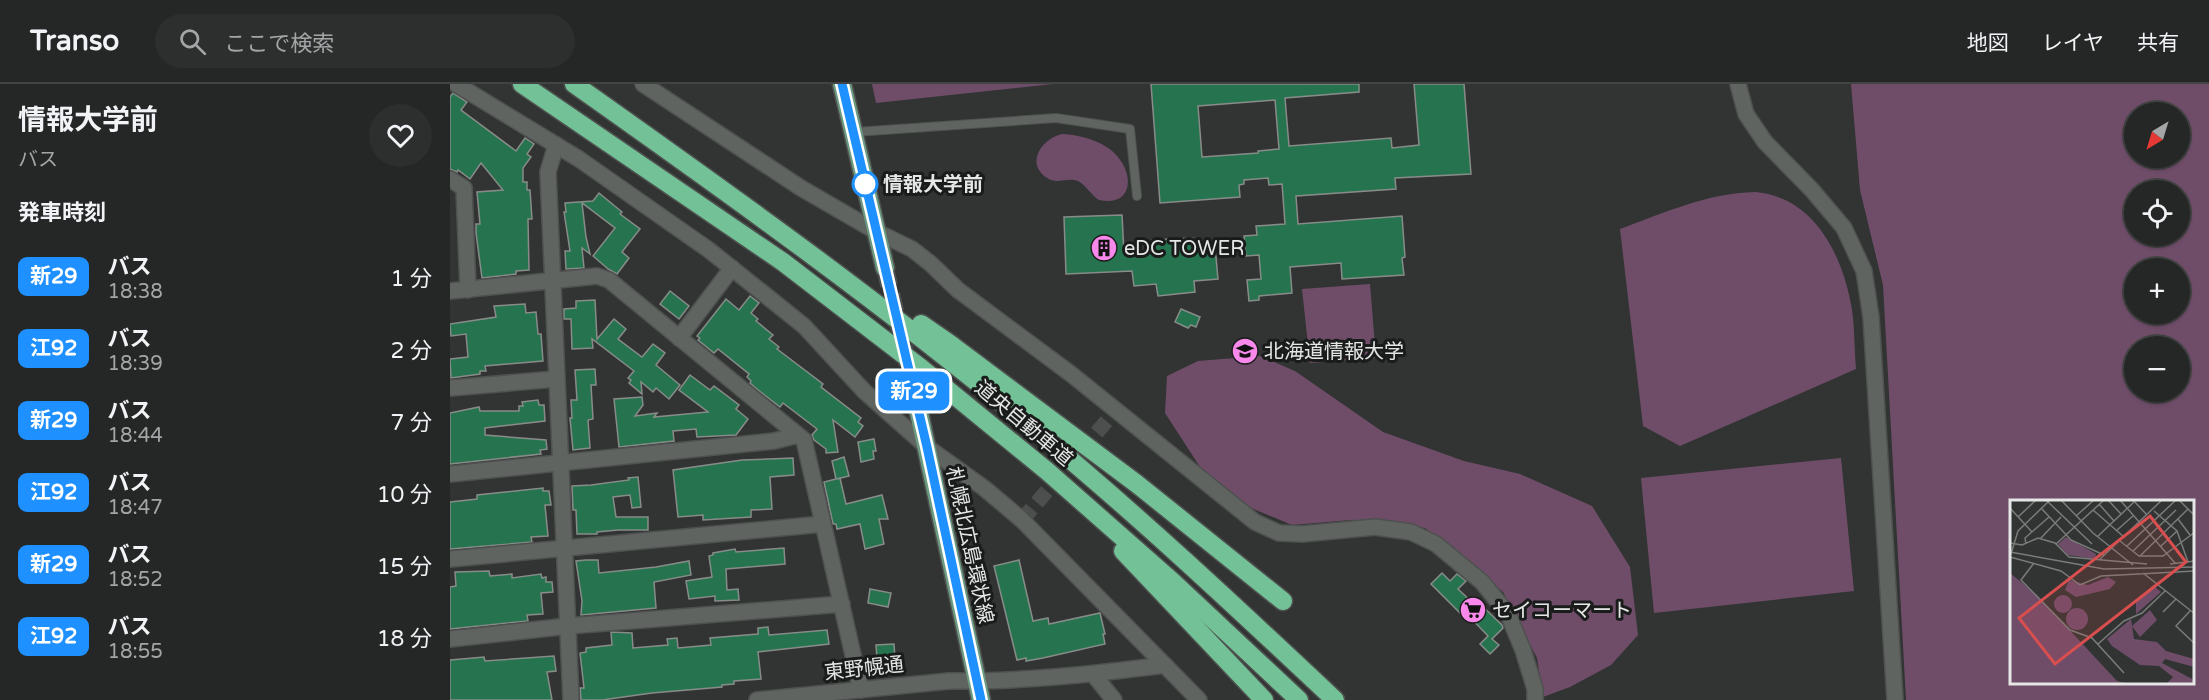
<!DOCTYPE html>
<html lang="ja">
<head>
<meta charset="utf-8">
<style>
	body { margin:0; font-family:"Varela Round","Noto Sans JP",sans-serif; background:#2d2f2e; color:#f1f3f6; height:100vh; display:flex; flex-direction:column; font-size:22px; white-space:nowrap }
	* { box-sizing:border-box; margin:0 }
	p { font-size:20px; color:#a3a5a7 }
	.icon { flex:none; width:33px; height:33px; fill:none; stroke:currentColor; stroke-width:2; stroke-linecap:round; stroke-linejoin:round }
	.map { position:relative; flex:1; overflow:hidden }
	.panel { display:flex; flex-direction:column; background:#252726; width:450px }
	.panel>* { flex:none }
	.badge { padding:0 12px; border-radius:9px; font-size:21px; line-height:39px }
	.needle { width:39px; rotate:218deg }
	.fabs { position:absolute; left:1674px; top:18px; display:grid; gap:12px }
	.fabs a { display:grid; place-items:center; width:66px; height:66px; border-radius:50%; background:#252726; box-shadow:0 2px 4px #0004,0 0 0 2px #424443; font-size:30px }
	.map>.badge { position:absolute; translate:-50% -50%; box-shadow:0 0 0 3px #fff }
	h2 { padding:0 18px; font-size:22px; line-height:54px }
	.round { display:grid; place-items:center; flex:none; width:63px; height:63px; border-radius:32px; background:#2d2f2e }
	.head { display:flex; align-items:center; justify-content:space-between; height:102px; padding:0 18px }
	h1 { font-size:28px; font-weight:700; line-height:45px }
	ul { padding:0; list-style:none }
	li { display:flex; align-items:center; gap:18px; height:72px; padding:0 18px }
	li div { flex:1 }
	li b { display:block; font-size:22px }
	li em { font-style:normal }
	li .badge { min-width:66px; font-weight:700; text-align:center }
	header { display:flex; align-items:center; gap:36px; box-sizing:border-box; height:84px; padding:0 30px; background:#252726; border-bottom:2px solid #424443 }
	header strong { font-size:28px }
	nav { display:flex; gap:33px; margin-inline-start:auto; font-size:21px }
	.search { width:420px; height:54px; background:#2d2f2e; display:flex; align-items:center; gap:15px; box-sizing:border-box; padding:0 21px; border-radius:33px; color:#a3a5a7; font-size:22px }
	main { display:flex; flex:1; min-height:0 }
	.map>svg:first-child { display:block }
	.green { fill:#6f4d69; fill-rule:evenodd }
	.building { fill:#26744f; stroke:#888c89; stroke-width:1.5; fill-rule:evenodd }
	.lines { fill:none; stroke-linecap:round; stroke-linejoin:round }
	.street-tunnel { stroke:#4c4f4d; stroke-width:15; stroke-dasharray:15 8; stroke-linecap:butt }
	.primary-tunnel { stroke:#4c4f4d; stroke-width:18; stroke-dasharray:18 9; stroke-linecap:butt }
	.lane-casing { stroke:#4e514f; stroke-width:10 }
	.street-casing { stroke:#4e514f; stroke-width:18 }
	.primary-casing { stroke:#4e514f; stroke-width:21 }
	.highway-casing { stroke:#4e514f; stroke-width:21 }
	.lane { stroke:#606461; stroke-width:8 }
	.street { stroke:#606461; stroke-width:15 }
	.primary { stroke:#6b9c81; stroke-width:18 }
	.highway { stroke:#73c297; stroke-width:18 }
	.line-casing { stroke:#fff; stroke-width:14 }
	.line { stroke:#1e90ff; stroke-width:9 }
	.stop-dot { fill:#fff; stroke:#1e90ff; stroke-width:3 }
	.labels { text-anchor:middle; stroke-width:6; stroke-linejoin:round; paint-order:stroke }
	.stop-label { font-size:20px; font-weight:bold; fill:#e5e7e6; stroke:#1a1c1b; text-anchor:start }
	.poi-label { font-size:20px; fill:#e5e7e6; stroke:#1a1c1b; text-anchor:start }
	.street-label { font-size:20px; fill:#e5e7e6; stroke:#1a1c1b }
	.inset-road { fill:none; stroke:#797c7a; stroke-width:1.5 }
	.view { fill:#d94e4e; fill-opacity:0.15; stroke:#d94e4e; stroke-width:3 }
	.inset-edge { fill:none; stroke:#e5e7e6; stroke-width:3 }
</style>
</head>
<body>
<header>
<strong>Transo</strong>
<div class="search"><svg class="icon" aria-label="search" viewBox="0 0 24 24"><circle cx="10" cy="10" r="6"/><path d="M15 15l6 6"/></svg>ここで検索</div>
<nav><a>地図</a><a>レイヤ</a><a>共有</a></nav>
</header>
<main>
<section class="panel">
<div class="head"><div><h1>情報大学前</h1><p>バス</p></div><a class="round"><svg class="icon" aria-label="heart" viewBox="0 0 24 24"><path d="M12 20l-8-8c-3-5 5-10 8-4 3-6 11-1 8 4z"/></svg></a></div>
<h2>発車時刻</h2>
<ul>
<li><span class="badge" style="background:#1e90ff;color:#fff">新29</span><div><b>バス</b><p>18:38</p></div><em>1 分</em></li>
<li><span class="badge" style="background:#1e90ff;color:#fff">江92</span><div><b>バス</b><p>18:39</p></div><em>2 分</em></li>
<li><span class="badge" style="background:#1e90ff;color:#fff">新29</span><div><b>バス</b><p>18:44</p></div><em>7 分</em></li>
<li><span class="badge" style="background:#1e90ff;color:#fff">江92</span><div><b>バス</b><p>18:47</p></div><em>10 分</em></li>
<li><span class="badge" style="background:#1e90ff;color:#fff">新29</span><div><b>バス</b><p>18:52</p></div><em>15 分</em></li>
<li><span class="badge" style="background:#1e90ff;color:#fff">江92</span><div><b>バス</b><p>18:55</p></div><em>18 分</em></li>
</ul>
</section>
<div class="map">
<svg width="1759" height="616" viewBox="0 0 1759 616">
	<rect width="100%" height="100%" fill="#313432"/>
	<g class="green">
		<polygon points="422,0 603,0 426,19"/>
		<path d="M1401,0H1759V616H1456L1433,201L1410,106ZM1684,28H1730V74H1684ZM1684,106H1730V152H1684ZM1684,184H1730V230H1684ZM1684,262H1730V308H1684ZM1561,418H1742V600H1561Z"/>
		<path d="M612,50C630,51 655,57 667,72C685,92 682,123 649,116C641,111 636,101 628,97C618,93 608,100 599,95C575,82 589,56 612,50Z"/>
		<path d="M1305,108C1363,113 1391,168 1401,220C1405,241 1404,264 1406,285L1230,362L1193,342L1170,145C1214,129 1257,109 1305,108Z"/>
		<polygon points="920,200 926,274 860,279 852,205"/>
		<polygon points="810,272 845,287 933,348 1014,377 1070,390 1142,422 1180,483 1188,551 1161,581 1120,603 1093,613 1087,574 1053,508 975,444 901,436 842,441 789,419 750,383 715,329 717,292 748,277"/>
		<polygon points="1391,374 1404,507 1204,529 1191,394"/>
	</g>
	<g class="building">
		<path d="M701,0H909V8L835,14L839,62L941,54L942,64L969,61L964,0H1014L1021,90L945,94L946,105L846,112L848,140L952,132L955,173L952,174L954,191L892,195L891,179L840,183L842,209L809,212V216L799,217L797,196L811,195L809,171L796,172L794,152L807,151L806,142L835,140L832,100L819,101L818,94L794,96V100L789,101L790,113L710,119ZM825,16L829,65L808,67V69L752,73L748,22Z"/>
		<polygon points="3,9 17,18 11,26 66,67 75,54 84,60 77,70 81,73 73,84 73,98 77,98 77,106 80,106 82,135 78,135 79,186 66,187 66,190 32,194 26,149 26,140 30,140 27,108 53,106 31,79 20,95 8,86 7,88 0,85 0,13"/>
		<polygon points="149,109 172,128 170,130 190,145 172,168 179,174 167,190 158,185 143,172 165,144 132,119 136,153 140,170 132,164 134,184 116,185 115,167 120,167 114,128 116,128 115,119 143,117"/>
		<polygon points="672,131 674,169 704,168 702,156 743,154 744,163 765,162 768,195 744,197 745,208 708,212 706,200 684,202 682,187 616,190 614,133"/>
		<polygon points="220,207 239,222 229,235 210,220"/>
		<polygon points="300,212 309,219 301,229 308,235 306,237 323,251 319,255 329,263 327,265 373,300 371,303 411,334 408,338 413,342 405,353 383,336 388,368 376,369 376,365 364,356 362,351 367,345 333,319 330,323 308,306 300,299 301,297 297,293 299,290 268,265 264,269 248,256 250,254 247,252 276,215 289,226"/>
		<polygon points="145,216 147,255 164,235 176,245 168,255 192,273 203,260 215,269 206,281 230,301 219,315 206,304 203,308 191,298 192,310 179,299 181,296 178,294 184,287 142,255 143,264 122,265 121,235 114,235 114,225 126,224 126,217"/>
		<polygon points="75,220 76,229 86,228 88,250 91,250 93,277 35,282 36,287 30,287 30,290 1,294 0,275 18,273 16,250 1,252 0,240 46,233 44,222"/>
		<polygon points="731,225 750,233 746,243 741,241 738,244 725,238"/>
		<polygon points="145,285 146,301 141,301 143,335 138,336 140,364 123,366 120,334 122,334 121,316 127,316 125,286"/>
		<polygon points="240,291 260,306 264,302 289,321 286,325 298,335 286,351 247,353 246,345 223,347 224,357 169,363 164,315 192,313 193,321 185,332 207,329 204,333 258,328 229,306"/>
		<polygon points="88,316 89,321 94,321 95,337 35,344 35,351 96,356 97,365 90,366 91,370 0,380 0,329 29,323 30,327 69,327 69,322 73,322 72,318"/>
		<polygon points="424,355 426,367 423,367 424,375 411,378 408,358"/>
		<polygon points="394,373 399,392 387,395 390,394 396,420 432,411 438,435 429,435 434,460 415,465 410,440 387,445 386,440 383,440 374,398 386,395 382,377"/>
		<polygon points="343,374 344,391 320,393 322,425 301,426 301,433 253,436 253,431 228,433 223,386 292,376"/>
		<polygon points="188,393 191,423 182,424 180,411 163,413 166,433 198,433 198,446 168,446 147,448 147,450 127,450 126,426 123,426 122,402 141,401 179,396 178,394"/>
		<polygon points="93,404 93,407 99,407 101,421 95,421 98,452 81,453 82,458 0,465 0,418 27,415 27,411"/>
		<polygon points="334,464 335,480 276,485 277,506 288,505 289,516 265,517 265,512 239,515 236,497 262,493 259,472 263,471 263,469 285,465 286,468"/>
		<polygon points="136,476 148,476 149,489 206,483 239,477 241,491 204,498 206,524 131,531 132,517 126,477"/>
		<polygon points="569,476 583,537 598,534 599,540 650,529 655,550 653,550 655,560 593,574 576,577 576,574 567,576 544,482"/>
		<polygon points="39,487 40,492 62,490 62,494 91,490 92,494 96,493 96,498 102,498 103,508 91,509 93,530 77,531 78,537 0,545 0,503 6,502 5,488"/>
		<polygon points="992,489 1000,497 1007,490 1016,497 1008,505 1026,522 1029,519 1052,541 1053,544 1042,555 1049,561 1040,570 1030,560 1038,552 1017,530 1014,533 981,500"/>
		<polygon points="420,505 441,509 438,523 418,519"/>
		<polygon points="318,543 319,551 377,546 379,560 308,568 311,595 284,597 284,600 272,601 272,603 202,609 152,616 131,616 130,604 134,604 130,569 136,568 136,564 162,561 161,548 182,549 183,564 218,561 217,555 227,554 228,564 261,561 260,554 308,550 308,544"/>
		<polygon points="444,560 445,574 427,575 426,561"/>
		<polygon points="104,572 106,587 97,588 102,616 0,616 0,576 34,573 35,577"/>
	</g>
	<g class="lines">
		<polyline class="street-tunnel" points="572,436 666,326"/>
		<polyline class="primary-tunnel" points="435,184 466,315"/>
		<defs>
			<polyline id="lane" points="405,48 606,34 680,45 687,112"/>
			<g id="street">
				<polyline points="6,0 129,75 259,166 354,242 414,307 477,363 534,404 572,436 749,616"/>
				<polyline points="193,0 351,104 427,148 462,165 481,180 508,206 621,290 805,438 829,449 852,450 925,443 961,448 986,460 1032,498 1058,530 1073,566 1085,605 1085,616"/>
				<polyline points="1288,0 1296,30 1315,58 1362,106 1394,144 1414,187 1421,233 1445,616"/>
				<polyline points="106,61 98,88 121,616"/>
				<polyline points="0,95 14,104 18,206"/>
				<polyline points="0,207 147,192 159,196 354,356 411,606"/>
				<polyline points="229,254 282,184"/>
				<polyline points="0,304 106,295"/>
				<polyline points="0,390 324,357 348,351"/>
				<polyline points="0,475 373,440"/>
				<polyline points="0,555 118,542 392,520"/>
				<polyline points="643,590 664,616"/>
				<path d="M307,616L499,597C571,598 644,590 715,581"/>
			</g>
			<g id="primary">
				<polyline points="392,0 435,184"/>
				<polyline points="466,315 531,616"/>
			</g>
			<g id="highway">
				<polyline points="72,0 333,178 471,284 597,387 723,498 849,616"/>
				<path d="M124,0C281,111 438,223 585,346C689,432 787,524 885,616"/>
				<polyline points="471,240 500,260 687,400 833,517"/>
				<polyline points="673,467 814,616"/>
			</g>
		</defs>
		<use href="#lane" class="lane-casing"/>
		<use href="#street" class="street-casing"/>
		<use href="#primary" class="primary-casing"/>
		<use href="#highway" class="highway-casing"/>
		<use href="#lane" class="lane"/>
		<use href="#street" class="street"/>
		<use href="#primary" class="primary"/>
		<use href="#highway" class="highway"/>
	</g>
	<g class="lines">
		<defs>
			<polyline id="line" points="392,0 477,363 531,616"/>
		</defs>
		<use href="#line" class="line-casing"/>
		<use href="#line" class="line"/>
	</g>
	<defs>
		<symbol id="building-disc" viewBox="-11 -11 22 22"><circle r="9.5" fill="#f888ea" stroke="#1a1c1b"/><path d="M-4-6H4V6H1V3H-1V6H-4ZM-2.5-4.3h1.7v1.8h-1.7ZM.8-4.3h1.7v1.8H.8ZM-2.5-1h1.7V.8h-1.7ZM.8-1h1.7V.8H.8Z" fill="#111"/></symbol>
		<symbol id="university-disc" viewBox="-11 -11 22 22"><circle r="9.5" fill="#f888ea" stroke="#1a1c1b"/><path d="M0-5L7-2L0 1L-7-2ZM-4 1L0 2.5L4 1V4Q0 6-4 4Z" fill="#111"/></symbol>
		<symbol id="supermarket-disc" viewBox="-11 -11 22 22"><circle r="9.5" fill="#f888ea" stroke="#1a1c1b"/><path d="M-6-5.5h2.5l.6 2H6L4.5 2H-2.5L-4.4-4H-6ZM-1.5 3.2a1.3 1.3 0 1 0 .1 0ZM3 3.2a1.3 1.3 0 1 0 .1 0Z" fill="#111"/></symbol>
	</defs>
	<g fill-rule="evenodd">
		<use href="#building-disc" x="639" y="149" width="30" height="30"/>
		<use href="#university-disc" x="780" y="252" width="30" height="30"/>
		<use href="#supermarket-disc" x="1008" y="511" width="30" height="30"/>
	</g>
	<circle class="stop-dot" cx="415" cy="100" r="12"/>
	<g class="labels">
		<g class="stop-label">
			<text x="433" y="107">情報大学前</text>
		</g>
		<g class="poi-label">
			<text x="674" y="171">eDC TOWER</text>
			<text x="814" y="274">北海道情報大学</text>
			<text x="1042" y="533">セイコーマート</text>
		</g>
		<g class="street-label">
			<text transform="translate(574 339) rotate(40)" y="7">道央自動車道</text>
			<text transform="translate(520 461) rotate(78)" y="7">札幌北広島環状線</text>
			<text transform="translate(414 584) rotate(-6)" y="7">東野幌通</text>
		</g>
	</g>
	<g transform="translate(1560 416)">
		<rect width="184" height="184" fill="#313432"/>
		<path d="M56,37L86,54L85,59L58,55L48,44ZM0,73L26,94L107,181L120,184H0ZM98,77L106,82L100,89L66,97L55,90L59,80L78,85ZM143,85L151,92L126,114V102ZM44 104a9 9 0 1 1 18 0a9 9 0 1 1-18 0ZM56 119a11 11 0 1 1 22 0a11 11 0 1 1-22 0ZM140,110L147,120L130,137L122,126ZM121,119L124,139L147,142L156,151L184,159V167L155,159L152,163L184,180V184H156L163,177L149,166L130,165L102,146L97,139Z" fill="#6f4d69"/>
		<path class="inset-road" d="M36,0L82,44M51,0L83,33L123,65M98,0L111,14M110,0L165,63M123,0L137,15M169,0L185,16M89,4L104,21M0,8L22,32M31,8L61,40L94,55M83,10L114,37M144,11L167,31L178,62M66,16L84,0M8,17L26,0M168,19L180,35M106,31L124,15M87,37L124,2M30,39L51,17M110,41L129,56H153L185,32M0,43L12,45L28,38L45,43L59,57L137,64M16,44L15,38L39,17M46,44L94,0M117,46L166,0M151,46L167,31M123,51L166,10M0,52L94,69L185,67M1,54L8,31L40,0M130,56L178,9M0,57L51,71L70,85L91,76L185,71M89,60L152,0M24,63L11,80L60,130L82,138L114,173M160,64L185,61M133,73L185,114M180,111L166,126L185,144M153,112L166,99M88,144L114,121L132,113L155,91"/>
		<path class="view" d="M140,16L176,62L45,164L9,118Z"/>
		<rect width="184" height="184" class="inset-edge"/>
	</g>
</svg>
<div class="fabs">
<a><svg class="needle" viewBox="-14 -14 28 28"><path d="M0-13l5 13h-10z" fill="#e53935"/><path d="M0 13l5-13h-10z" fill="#a3a5a7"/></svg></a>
<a><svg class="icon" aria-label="locate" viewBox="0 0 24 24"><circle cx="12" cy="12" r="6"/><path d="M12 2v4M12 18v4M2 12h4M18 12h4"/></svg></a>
<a>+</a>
<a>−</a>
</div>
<b class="badge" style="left:464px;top:307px;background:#1e90ff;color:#fff">新29</b>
</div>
</main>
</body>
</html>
